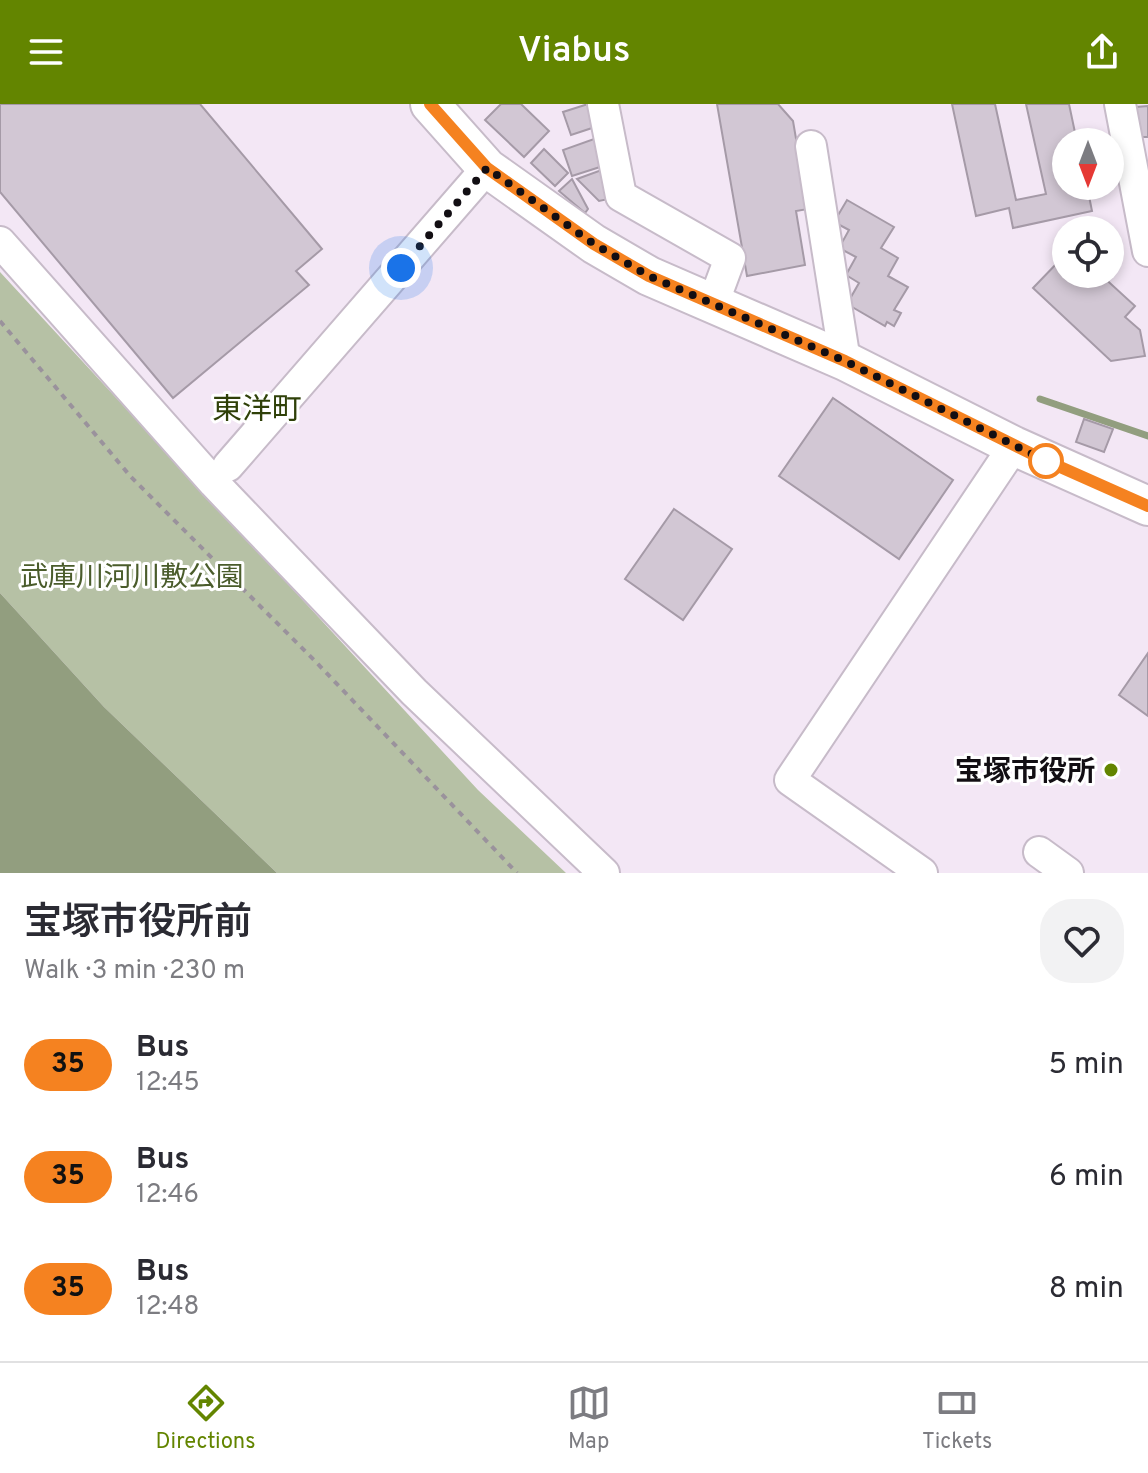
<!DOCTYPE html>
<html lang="en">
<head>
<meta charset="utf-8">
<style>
	body { margin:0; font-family:Overpass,"Noto Sans JP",sans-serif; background:#f2f2f3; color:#2b2b33; height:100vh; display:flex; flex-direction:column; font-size:30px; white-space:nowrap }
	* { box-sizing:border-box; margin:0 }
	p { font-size:26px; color:#7c7c81 }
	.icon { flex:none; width:44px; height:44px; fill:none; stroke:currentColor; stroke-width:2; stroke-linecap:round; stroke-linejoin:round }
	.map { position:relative; height:769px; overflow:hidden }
	.sheet { display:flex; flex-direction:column; background:#fff; flex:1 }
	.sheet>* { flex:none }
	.badge { padding:0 16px; border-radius:26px; font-size:28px; line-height:52px }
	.needle { width:52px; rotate:180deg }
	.fabs { position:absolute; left:1052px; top:24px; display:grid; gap:16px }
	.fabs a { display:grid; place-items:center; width:72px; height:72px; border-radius:50%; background:#fff; box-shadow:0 4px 12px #0003; font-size:40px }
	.you { position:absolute; width:40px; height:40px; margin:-20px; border:6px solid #fff; border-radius:50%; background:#1a73e8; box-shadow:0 0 0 12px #1a73e833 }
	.map>.badge { position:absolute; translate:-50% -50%; box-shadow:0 0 0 4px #fff }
	.round { display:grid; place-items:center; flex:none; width:84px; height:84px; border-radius:32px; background:#f2f2f3 }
	.headline { display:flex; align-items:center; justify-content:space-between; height:136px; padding:0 24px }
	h1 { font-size:38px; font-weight:600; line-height:60px }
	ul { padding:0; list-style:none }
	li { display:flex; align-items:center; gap:24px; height:112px; padding:0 24px }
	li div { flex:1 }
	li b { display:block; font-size:30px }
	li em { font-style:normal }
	li .badge { min-width:88px; font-weight:700; text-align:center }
	header { display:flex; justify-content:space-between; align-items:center; height:104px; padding:0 24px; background:#638500; color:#fff; font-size:36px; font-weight:600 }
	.menu { display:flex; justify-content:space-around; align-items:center; height:112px; border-top:2px solid #e1e1e2; background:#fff; font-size:22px; color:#7c7c81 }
	.menu a { display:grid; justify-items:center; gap:4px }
	.menu .active { color:#638500 }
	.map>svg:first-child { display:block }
	.green { fill:#b6c1a5 }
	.water { fill:#929e7f }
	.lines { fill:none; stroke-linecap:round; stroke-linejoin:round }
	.stream { stroke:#929e7f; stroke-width:7 }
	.building { fill:#d2c7d4; stroke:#a59aa7; stroke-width:2 }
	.minor-casing { stroke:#c7bbc9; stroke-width:34 }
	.major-casing { stroke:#c7bbc9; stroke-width:42 }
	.path { stroke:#9a929c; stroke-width:4; stroke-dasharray:6 6; stroke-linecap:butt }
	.minor { stroke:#fff; stroke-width:30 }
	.major { stroke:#fff; stroke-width:38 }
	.line-casing { stroke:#fff; stroke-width:18 }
	.line { stroke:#f58220; stroke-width:12 }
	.walk { stroke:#120e13; stroke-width:8; stroke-dasharray:0 14.4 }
	.stop-dot { fill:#fff; stroke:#f58220; stroke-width:4 }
	.poi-dot { fill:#638500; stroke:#fff; stroke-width:3 }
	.labels { text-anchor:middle; stroke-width:6; stroke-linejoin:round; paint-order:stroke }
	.park-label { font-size:28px; fill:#4a5c2b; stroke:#fff }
	.poi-label { font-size:28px; font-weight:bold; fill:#120e13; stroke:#fff; text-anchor:end }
	.neighbourhood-label { font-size:30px; fill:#2f4008; stroke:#fff }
</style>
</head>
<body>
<header><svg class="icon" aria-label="menu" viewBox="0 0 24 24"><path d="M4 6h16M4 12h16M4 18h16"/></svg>Viabus<svg class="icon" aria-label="share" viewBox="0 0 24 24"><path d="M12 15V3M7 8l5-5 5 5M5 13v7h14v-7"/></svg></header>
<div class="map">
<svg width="1148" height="769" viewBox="0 0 1148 769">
	<rect width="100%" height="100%" fill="#f3e7f5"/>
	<polygon class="green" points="0,168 478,686 566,769 277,769 104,603 0,489"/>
	<polygon class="water" points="0,489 104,603 277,769 0,769"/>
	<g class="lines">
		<polyline class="stream" points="1040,295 1148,332"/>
	</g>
	<g class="building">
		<polygon points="0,0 200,0 322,145 296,167 309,181 173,294 0,88"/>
		<polygon points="501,0 521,0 549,27 524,53 485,16"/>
		<polygon points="588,0 595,23 571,31 563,8"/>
		<polygon points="717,0 778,0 793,17 808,105 796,107 805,161 747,172"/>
		<polygon points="952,0 995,0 1016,96 1046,90 1026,0 1069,0 1077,38 1066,38 1066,82 1087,82 1092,107 1013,124 1009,104 976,112"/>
		<polygon points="1148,2 1148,33 1137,33 1136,3"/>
		<polygon points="594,35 603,62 572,72 563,46"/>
		<polygon points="544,45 568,69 555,82 531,59"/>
		<polygon points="607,64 613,94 599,97 577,75"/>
		<polygon points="572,75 588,105 585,109 559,87"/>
		<polygon points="847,96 894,123 881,144 898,154 888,172 908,183 894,206 901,209 894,222 887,218 885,222 847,200 859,179 846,171 856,153 839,144 849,126 834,118"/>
		<polygon points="1062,154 1066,158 1066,170 1100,170 1135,202 1125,213 1140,226 1145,252 1111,257 1033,184"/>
		<polygon points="833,294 953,376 899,455 779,372"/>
		<polygon points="1084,315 1113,325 1104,348 1076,338"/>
		<polygon points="674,405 732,445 683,516 625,475"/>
		<polygon points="1148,549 1148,612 1119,591"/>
	</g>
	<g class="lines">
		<defs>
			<g id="minor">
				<polyline points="603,0 621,92 730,154 713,200"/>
				<polyline points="1120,0 1148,147"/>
				<polyline points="811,42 845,257"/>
				<polyline points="0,138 214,379 414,588 604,769"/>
				<polyline points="228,362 487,64"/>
				<polyline points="1039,748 1068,769"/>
				<polyline points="922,769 790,676 1014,342"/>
			</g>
			<polyline id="major" points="430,0 487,64 594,140 649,172 845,257 1014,342 1148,402"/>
		</defs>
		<use href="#minor" class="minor-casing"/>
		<use href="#major" class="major-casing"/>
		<polyline class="path" points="0,217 131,373 316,558 517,769"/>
		<use href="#minor" class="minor"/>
		<use href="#major" class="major"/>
	</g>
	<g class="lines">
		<defs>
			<polyline id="line" points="430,0 487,64 594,140 649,172 845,257 1040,354 1148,402"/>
		</defs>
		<use href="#line" class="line-casing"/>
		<use href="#line" class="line"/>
		<polyline class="walk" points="401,164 487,64 594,140 649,172 845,257 1046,357"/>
	</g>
	<circle class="stop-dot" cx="1046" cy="357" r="16"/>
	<circle class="poi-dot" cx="1111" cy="666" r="8"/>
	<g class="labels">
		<g class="park-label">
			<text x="132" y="482">武庫川河川敷公園</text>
		</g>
		<g class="poi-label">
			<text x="1095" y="676">宝塚市役所</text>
		</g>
		<g class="neighbourhood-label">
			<text x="257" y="315">東洋町</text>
		</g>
	</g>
</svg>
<div class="fabs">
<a><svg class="needle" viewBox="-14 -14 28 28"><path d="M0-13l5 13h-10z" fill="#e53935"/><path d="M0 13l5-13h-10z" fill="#7c7c81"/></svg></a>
<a><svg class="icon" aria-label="locate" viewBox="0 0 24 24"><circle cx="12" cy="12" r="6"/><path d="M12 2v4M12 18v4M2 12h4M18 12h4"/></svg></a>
</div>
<div class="you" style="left:401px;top:164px"></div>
</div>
<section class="sheet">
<div class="headline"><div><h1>宝塚市役所前</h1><p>Walk · 3 min · 230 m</p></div><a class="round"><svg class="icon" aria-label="heart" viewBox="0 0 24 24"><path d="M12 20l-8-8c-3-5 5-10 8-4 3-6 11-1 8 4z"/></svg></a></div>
<ul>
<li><span class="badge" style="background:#f58220;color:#111">35</span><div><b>Bus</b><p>12:45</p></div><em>5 min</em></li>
<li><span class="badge" style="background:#f58220;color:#111">35</span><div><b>Bus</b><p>12:46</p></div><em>6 min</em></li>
<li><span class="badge" style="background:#f58220;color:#111">35</span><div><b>Bus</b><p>12:48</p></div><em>8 min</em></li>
</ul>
</section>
<nav class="menu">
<a class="active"><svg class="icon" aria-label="directions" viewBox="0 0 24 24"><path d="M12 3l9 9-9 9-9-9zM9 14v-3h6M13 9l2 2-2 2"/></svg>Directions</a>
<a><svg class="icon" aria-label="map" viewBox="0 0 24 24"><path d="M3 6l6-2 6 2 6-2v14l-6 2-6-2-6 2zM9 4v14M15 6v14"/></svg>Map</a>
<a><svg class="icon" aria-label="tickets" viewBox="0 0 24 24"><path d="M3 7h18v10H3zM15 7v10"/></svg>Tickets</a>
</nav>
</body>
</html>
